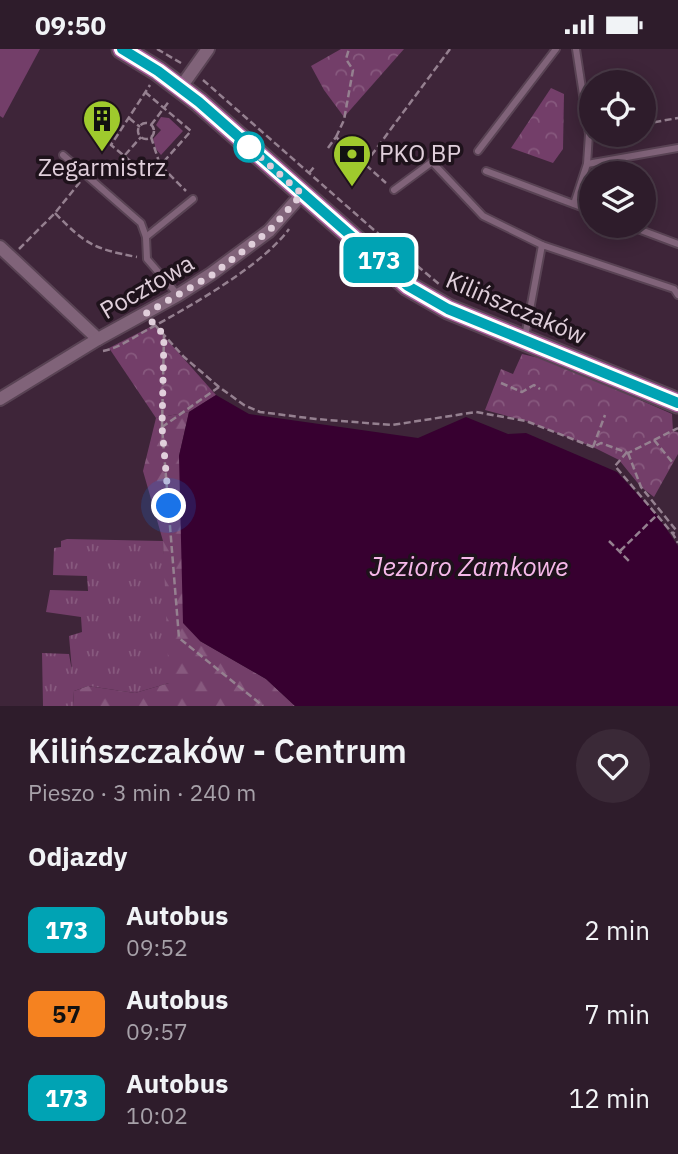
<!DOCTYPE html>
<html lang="pl">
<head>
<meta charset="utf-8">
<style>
	body { margin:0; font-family:"IBM Plex Sans",sans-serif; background:#3a2937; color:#f1f3f6; height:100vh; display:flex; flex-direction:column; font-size:26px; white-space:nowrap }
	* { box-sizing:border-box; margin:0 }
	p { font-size:23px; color:#a7a1a9 }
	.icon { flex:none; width:38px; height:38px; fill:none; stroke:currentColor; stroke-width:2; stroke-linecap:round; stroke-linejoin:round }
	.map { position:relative; height:657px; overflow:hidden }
	.drawer { display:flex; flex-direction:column; background:#2e1c2b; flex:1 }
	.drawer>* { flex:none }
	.badge { padding:0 14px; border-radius:10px; font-size:24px; line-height:46px }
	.controls { position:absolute; left:579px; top:21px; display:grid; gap:14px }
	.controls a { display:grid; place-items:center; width:77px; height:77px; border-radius:50%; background:#2e1c2b; box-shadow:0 4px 18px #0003,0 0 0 2px #493a47; font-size:35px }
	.you { position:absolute; width:35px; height:35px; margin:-18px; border:5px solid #fff; border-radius:50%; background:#1a73e8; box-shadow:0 0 0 10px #1a73e833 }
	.map>.badge { position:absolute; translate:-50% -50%; box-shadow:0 0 0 4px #fff }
	h2 { padding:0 28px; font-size:26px; line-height:63px }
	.round { display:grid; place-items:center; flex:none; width:74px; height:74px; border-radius:37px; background:#3a2937 }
	.head { display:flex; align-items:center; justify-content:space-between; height:119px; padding:0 28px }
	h1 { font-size:33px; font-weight:600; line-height:52px }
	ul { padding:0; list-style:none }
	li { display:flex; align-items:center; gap:21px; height:84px; padding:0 28px }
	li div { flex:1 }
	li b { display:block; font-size:26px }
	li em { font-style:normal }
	li .badge { min-width:77px; font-weight:700; text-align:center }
	.status { display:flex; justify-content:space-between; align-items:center; height:49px; padding:0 35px; background:#2e1c2b; direction:ltr }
	.status svg { height:19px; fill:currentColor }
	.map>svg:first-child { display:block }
	.grass { fill:url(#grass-tufts) }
	.forest { fill:url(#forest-firs) }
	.park { fill:url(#park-crowns) }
	.garden { fill:#733e69 }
	.water { fill:#370030 }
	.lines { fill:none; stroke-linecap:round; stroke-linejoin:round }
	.service-casing { stroke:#594354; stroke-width:10 }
	.minor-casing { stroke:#594354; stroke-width:16 }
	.primary-casing { stroke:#594354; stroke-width:23 }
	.path { stroke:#958090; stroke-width:2.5; stroke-dasharray:7 3.5; stroke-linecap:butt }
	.service { stroke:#806379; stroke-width:6 }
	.minor { stroke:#806379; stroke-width:12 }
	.primary { stroke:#ab619e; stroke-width:19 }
	.line-casing { stroke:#fff; stroke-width:16 }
	.line { stroke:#00a3b4; stroke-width:10 }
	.walk { stroke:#e0cfdb; stroke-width:7; stroke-dasharray:0 12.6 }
	.stop-dot { fill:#fff; stroke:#00a3b4; stroke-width:3.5 }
	.labels { text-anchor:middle; stroke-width:7; stroke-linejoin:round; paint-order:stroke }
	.poi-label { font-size:24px; fill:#e0cfdb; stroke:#1e121b; text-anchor:start }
	.street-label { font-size:24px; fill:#e0cfdb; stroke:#1e121b }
	.water-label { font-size:26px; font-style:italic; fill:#f6b8e9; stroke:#1e121b }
</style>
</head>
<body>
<div class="status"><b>09:50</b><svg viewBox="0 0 49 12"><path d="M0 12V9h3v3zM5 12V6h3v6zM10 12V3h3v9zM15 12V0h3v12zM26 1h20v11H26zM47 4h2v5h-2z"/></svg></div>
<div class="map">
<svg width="678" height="657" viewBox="0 0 678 657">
	<defs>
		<pattern id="grass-tufts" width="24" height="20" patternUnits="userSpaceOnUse" patternTransform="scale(1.75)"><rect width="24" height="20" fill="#733e69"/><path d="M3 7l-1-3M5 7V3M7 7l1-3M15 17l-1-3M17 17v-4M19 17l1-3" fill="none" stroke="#87597e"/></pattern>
		<pattern id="forest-firs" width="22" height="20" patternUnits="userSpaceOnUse" patternTransform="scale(1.75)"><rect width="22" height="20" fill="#733e69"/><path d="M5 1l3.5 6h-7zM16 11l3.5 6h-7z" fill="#87597e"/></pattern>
		<pattern id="park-crowns" width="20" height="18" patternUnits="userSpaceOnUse" patternTransform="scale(1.75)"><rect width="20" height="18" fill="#733e69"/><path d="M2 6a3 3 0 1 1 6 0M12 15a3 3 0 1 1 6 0" fill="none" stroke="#87597e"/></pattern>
	</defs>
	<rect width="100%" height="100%" fill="#3e2539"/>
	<polygon class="grass" points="67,490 163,492 169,572 169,634 135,644 88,637 74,642 73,657 43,657 42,604 69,605 72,622 69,587 82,583 81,568 46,563 50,541 88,542 87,527 53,526 54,499 61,498 61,492"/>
	<polygon class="forest" points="189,363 179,407 200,592 266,630 295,657 73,657 74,642 88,637 135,644 169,634 163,492 143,422 156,369"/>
	<g class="park">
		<polygon points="341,0 404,0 344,68 324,41 311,17"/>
		<polygon points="551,39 564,45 563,100 553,114 511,99"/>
		<polygon points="154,276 216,346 189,363 156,369 109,299"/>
		<polygon points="522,305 552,312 672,365 673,382 678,383 678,405 654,448 641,438 619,411 593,398 526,372 485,361 501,320 513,325"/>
	</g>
	<g class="garden">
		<polygon points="0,0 40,0 3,69 0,67"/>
		<polygon points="161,68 169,69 183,82 161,106 156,100 153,90 161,81 156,76"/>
	</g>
	<polygon class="water" points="216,346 249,365 418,389 466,368 508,385 526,384 617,423 657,466 678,497 678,657 295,657 266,630 200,592 183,574 179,407 189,363"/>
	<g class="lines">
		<defs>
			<g id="service">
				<polyline points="478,102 556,0"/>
				<polyline points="63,106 141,174 146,188 147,210 178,246"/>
				<polyline points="587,115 678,99"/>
				<polyline points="486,122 592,162"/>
				<polyline points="394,141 432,113 483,167 542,196"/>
				<polyline points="574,155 587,115 589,85 576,0"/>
				<polyline points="630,177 678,195"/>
				<polyline points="146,188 193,150"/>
				<polyline points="525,288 542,196 674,240 678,246"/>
			</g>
			<g id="minor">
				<polyline points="181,38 208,0"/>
				<polyline points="0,198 98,290"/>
				<polyline points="0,350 98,290 178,246 211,225 269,182 302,145"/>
			</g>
			<polyline id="primary" points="122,0 158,22 199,53 408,237 448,260 678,354"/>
		</defs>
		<use href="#service" class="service-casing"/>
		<use href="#minor" class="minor-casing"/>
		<use href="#primary" class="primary-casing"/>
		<g class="path">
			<polyline points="157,0 181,14"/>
			<polyline points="203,31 374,181 439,235"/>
			<polyline points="145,43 191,82 150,128 111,96 150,36"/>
			<polyline points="129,69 140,78"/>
			<circle cx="146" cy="82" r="8"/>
			<polyline points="644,75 678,69"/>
			<polyline points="151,76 170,51"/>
			<polyline points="151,88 160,116 186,142"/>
			<polyline points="336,88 344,71 353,21 346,10 349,0"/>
			<polyline points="328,99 336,88 342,94"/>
			<polyline points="125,106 141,88"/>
			<polyline points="358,109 386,134"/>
			<polyline points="365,115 450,0"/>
			<polyline points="309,124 315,117"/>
			<path d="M55,164C85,195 94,200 137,208"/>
			<polyline points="19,200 55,164 80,133"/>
			<polyline points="154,275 184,308 219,338 244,356 260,363 316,370 392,376 476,363 526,372 593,398 601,394 628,404 678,379"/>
			<path d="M103,302C119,299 134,288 147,281C189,258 262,217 289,180"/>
			<polyline points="501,334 522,343 534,336 540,340"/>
			<polyline points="219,338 162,378 179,589 263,657"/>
			<polyline points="162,378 164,287"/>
			<polyline points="654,391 673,414"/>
			<polyline points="593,398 605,366"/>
			<polyline points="627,403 615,417 673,485"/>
			<polyline points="628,404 641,438 676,481 673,485 678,494"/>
			<polyline points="609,492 630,513"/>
			<polyline points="620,502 657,466"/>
		</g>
		<use href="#service" class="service"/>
		<use href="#minor" class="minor"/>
		<use href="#primary" class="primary"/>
	</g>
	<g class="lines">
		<defs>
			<polyline id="line" points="122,0 158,22 199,53 408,237 448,260 678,354"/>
		</defs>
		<use href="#line" class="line-casing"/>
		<use href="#line" class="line"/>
		<polyline class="walk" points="169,457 162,378 164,286 145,265 212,226 269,182 302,145 240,90 249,98"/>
	</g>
	<defs>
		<symbol id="building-pin" viewBox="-11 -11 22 30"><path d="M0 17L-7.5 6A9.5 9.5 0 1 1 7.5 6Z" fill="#9fca2d" stroke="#1e121b"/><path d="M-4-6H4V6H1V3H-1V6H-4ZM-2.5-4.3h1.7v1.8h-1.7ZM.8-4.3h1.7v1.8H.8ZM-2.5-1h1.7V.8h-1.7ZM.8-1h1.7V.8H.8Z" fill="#111"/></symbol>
		<symbol id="bank-pin" viewBox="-11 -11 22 30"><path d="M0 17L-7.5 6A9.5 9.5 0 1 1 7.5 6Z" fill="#9fca2d" stroke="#1e121b"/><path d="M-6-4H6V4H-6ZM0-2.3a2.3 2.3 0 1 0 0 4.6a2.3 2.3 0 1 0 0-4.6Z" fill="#111"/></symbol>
	</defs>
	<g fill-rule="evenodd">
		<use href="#building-pin" x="80" y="48" width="44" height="60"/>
		<use href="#bank-pin" x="330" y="83" width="44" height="60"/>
	</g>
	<circle class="stop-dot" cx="249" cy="98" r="14"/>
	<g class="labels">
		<g class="poi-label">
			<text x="379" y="113">PKO BP</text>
			<text x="102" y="127" text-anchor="middle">Zegarmistrz</text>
		</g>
		<g class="street-label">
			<text transform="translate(147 238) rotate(-30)" y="8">Pocztowa</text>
			<text transform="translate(516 259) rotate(23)" y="8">Kilińszczaków</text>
		</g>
		<g class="water-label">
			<text x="469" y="527">Jezioro Zamkowe</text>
		</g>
	</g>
</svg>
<div class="controls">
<a><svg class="icon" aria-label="locate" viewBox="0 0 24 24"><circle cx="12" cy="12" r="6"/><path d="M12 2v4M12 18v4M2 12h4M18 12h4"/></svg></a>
<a><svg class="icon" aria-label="layers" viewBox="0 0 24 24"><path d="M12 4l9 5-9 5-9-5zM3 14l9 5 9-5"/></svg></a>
</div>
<div class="you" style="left:169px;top:457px"></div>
<b class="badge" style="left:379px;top:211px;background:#00a3b4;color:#fff">173</b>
</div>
<section class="drawer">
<div class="head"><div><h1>Kilińszczaków - Centrum</h1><p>Pieszo · 3 min · 240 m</p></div><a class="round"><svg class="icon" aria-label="heart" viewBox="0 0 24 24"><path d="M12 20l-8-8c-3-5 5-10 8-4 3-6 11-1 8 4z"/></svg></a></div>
<h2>Odjazdy</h2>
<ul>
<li><span class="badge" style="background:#00a3b4;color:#fff">173</span><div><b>Autobus</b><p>09:52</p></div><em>2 min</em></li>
<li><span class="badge" style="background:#f58220;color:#111">57</span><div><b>Autobus</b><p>09:57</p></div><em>7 min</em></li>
<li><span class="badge" style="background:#00a3b4;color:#fff">173</span><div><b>Autobus</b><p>10:02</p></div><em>12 min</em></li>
</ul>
</section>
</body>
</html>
